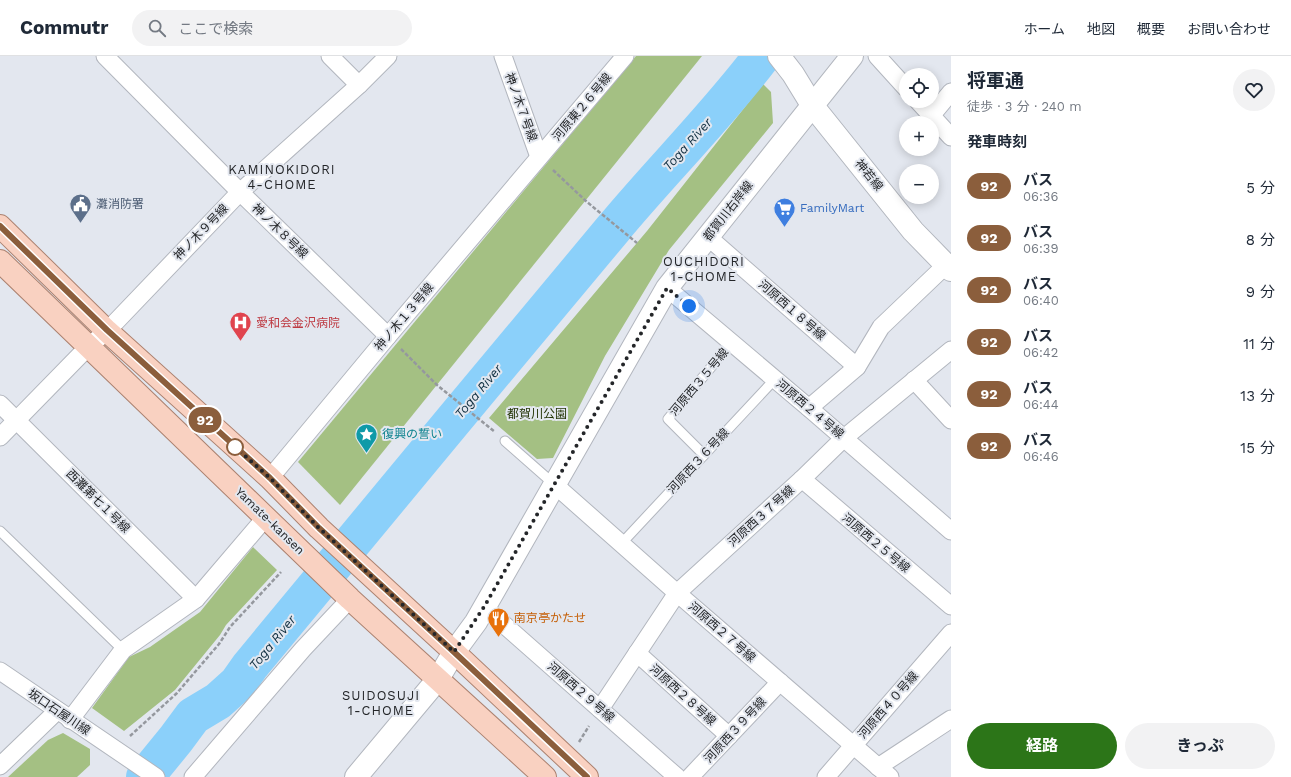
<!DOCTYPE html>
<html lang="ja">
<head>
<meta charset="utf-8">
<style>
	body { margin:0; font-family:"Work Sans","Noto Sans JP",sans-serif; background:#f2f2f3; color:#1f2937; height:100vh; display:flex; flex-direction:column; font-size:15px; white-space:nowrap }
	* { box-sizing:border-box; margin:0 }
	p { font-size:13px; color:#747a83 }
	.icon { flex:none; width:22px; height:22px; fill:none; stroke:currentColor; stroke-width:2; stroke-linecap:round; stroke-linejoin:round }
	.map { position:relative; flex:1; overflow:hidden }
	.panel { display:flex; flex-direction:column; background:#fff; width:340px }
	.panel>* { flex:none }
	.badge { padding:0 8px; border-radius:13px; font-size:14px; line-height:26px }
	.fabs { position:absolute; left:899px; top:12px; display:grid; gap:8px }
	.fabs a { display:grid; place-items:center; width:40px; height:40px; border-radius:50%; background:#fff; box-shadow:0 2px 10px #0003; font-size:20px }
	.you { position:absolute; width:20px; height:20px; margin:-10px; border:3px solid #fff; border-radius:50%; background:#1a73e8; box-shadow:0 0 0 6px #1a73e833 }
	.map>.badge { position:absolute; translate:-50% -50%; box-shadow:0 0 0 2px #fff }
	h2 { padding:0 16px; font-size:15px; line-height:36px }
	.round { display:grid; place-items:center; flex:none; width:42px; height:42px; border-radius:21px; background:#f2f2f3 }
	.head { display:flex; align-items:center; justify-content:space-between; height:68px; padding:0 16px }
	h1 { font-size:19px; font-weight:700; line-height:30px }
	.cta { display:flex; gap:8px; margin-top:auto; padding:8px 16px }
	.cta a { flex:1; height:46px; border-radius:24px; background:#2c7518; color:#fff; font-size:16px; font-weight:700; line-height:46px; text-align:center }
	.cta a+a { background:#f2f2f3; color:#1f2937 }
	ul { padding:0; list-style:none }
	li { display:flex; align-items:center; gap:12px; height:52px; padding:0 16px }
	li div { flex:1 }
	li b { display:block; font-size:15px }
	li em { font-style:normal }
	li .badge { min-width:44px; font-weight:700; text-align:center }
	header { display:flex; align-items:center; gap:24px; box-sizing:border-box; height:56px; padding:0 20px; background:#fff; border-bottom:1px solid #e0e1e3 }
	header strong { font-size:19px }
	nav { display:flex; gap:22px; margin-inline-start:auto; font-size:14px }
	.search { width:280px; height:36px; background:#f2f2f3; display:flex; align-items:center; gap:10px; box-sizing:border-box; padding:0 14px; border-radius:22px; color:#747a83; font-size:15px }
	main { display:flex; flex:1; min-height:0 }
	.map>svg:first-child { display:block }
	.green { fill:#a4c083 }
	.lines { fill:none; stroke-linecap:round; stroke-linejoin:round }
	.river { stroke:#8bd0fa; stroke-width:38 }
	.service-casing { stroke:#b2b6be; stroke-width:11 }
	.minor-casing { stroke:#b2b6be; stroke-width:19 }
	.tertiary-casing { stroke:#b2b6be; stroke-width:24 }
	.primary-casing { stroke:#ac8270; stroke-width:24 }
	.path { stroke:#95989e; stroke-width:2.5; stroke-dasharray:4 2; stroke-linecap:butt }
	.service { stroke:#fff; stroke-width:9 }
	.minor { stroke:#fff; stroke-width:17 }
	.tertiary { stroke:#fff; stroke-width:22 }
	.primary { stroke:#f9d1c1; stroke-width:22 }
	.line-casing { stroke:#fff; stroke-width:9 }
	.line { stroke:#8b5e3c; stroke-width:6 }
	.walk { stroke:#242629; stroke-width:4; stroke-dasharray:0 7.2 }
	.stop-dot { fill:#fff; stroke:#8b5e3c; stroke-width:2 }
	.labels { text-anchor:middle; stroke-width:4; stroke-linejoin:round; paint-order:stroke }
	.street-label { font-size:12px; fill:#242629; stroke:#e3e7ef }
	.service-label { font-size:12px; fill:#4e5e75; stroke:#e3e7ef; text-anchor:start }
	.shop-label { font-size:12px; fill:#366cbe; stroke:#e3e7ef; text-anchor:start }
	.health-label { font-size:12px; fill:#be3a42; stroke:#e3e7ef; text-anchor:start }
	.park-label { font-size:12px; fill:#1f3101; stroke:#e3e7ef }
	.culture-label { font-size:12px; fill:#0d838f; stroke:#e3e7ef; text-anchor:start }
	.food-label { font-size:12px; fill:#c56008; stroke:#e3e7ef; text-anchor:start }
	.water-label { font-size:13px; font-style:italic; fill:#0f2e40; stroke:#e3e7ef }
	.neighbourhood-label { font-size:13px; letter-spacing:1px; fill:#242629; stroke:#e3e7ef }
</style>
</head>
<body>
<header>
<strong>Commutr</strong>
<div class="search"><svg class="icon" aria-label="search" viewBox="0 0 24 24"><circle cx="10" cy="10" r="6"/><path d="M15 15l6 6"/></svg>ここで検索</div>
<nav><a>ホーム</a><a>地図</a><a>概要</a><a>お問い合わせ</a></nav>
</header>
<main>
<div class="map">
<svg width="951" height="721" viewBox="0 0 951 721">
	<rect width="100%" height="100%" fill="#e3e7ef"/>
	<g class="green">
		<polygon points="636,0 702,0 340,449 298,406"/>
		<polygon points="763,28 771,36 773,67 669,194 605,300 553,402 537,403 489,362 647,175"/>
		<polygon points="253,491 277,514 226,569 220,579 175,634 124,675 92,652 129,601 150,591 200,556"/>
		<polygon points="63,677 90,693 90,709 77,721 8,721 48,684"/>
	</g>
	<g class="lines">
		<path class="river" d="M145,721L176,683L193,660L218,645L238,627L250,610C371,464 491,318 613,173C662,114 716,61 762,0"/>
		<defs>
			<g id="service">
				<polyline points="505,385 555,429"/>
				<polyline points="704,399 668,363 732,286"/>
				<polyline points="0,475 123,594"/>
				<polyline points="621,488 775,323"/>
			</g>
			<g id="minor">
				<polyline points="105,0 240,136 388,280"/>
				<polyline points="330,0 359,29"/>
				<polyline points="503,0 539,101"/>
				<polyline points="877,0 906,32"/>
				<polyline points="918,45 951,81"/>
				<polyline points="931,60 951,36"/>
				<polyline points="708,181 857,311"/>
				<polyline points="667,232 809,352 951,475"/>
				<polyline points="914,324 951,364"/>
				<polyline points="0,348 196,543"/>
				<polyline points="809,352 857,311 881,271 946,209"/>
				<polyline points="0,381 88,291 107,275 240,136 359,29 388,0"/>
				<polyline points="270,422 388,280 625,0"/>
				<polyline points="802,423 951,550"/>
				<polyline points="555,429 677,537 890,721"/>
				<polyline points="484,551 677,721"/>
				<polyline points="637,597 729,680"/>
				<polyline points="0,615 156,721"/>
				<polyline points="600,653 677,537 802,423 844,382 951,294"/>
				<polyline points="70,664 123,594 196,543 266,461"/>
				<polyline points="0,710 57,655"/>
				<polyline points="878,711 951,663"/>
				<polyline points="193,721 303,593 350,543"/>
				<polyline points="690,721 780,626"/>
				<polyline points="826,721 951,577"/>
			</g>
			<g id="tertiary">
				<polyline points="779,0 793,18 812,49 913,175 951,214"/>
				<polyline points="356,721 438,623 454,596 476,566 667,232 852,0"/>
			</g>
			<g id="primary">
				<polyline points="0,170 107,275 270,422 319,472 454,596 587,721"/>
				<polyline points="0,205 350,543 545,721"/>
			</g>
		</defs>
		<use href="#service" class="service-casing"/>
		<use href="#minor" class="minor-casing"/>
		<use href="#tertiary" class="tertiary-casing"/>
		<use href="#primary" class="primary-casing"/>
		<g class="path">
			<polyline points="553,114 587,146 637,187"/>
			<polyline points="401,293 437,329 495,376"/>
			<polyline points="130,680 177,637 219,588 230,571 281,516"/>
			<polyline points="579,686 589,670"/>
		</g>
		<use href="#service" class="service"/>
		<use href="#minor" class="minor"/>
		<use href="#tertiary" class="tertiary"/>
		<use href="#primary" class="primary"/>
	</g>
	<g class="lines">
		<defs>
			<polyline id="line" points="0,170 107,274 270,422 319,472 454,596 587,721"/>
		</defs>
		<use href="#line" class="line-casing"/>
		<use href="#line" class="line"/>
		<polyline class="walk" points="235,391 270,422 319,472 454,596 484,551 667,232 689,250"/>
	</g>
	<defs>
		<symbol id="civic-pin" viewBox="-11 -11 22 30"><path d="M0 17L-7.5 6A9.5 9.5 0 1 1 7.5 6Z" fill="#5c6f8a" stroke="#e3e7ef"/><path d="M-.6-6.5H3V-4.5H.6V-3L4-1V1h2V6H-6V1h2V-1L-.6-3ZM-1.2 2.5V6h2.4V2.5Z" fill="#fff"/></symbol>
		<symbol id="supermarket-pin" viewBox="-11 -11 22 30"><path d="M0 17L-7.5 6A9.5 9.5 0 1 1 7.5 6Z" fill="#3f7fe0" stroke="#e3e7ef"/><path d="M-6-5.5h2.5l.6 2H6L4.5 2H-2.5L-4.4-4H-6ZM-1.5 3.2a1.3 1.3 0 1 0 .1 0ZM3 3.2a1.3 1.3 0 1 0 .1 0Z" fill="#fff"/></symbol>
		<symbol id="hospital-pin" viewBox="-11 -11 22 30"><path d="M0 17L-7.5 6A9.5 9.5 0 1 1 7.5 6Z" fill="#e0444e" stroke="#e3e7ef"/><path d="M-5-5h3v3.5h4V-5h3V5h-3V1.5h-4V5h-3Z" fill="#fff"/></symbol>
		<symbol id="sight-pin" viewBox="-11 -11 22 30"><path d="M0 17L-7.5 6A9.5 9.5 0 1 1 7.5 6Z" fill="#0f9aa8" stroke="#e3e7ef"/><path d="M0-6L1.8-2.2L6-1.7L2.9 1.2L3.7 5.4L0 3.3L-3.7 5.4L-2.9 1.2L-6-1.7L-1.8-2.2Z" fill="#fff"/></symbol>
		<symbol id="restaurant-pin" viewBox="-11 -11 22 30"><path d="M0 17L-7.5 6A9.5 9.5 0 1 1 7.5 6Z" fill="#e8710a" stroke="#e3e7ef"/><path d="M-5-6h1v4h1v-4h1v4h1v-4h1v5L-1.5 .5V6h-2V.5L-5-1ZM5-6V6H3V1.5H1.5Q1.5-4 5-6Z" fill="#fff"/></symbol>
	</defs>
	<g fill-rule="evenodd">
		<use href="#civic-pin" x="68" y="136" width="25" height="34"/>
		<use href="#supermarket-pin" x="772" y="140" width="25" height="34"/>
		<use href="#hospital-pin" x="228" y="254" width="25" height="34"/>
		<use href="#sight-pin" x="354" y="366" width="25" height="34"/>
		<use href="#restaurant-pin" x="486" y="550" width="25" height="34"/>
	</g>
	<circle class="stop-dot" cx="235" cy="391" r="8"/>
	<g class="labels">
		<g class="street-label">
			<text transform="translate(521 51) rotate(70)" y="4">神ノ木７号線</text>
			<text transform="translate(582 51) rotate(-50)" y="4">河原東２６号線</text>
			<text transform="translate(869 119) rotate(51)" y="4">神若線</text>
			<text transform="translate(728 155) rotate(-52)" y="4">都賀川右岸線</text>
			<text transform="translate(280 175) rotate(44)" y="4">神ノ木８号線</text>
			<text transform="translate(201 176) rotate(-46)" y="4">神ノ木９号線</text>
			<text transform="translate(792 254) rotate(41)" y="4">河原西１８号線</text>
			<text transform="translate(404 261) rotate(-50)" y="4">神ノ木１３号線</text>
			<text transform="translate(699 326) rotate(-50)" y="4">河原西３５号線</text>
			<text transform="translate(810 353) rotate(40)" y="4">河原西２４号線</text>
			<text transform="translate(698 405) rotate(-47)" y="4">河原西３６号線</text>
			<text transform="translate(98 445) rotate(45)" y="4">西灘第七１号線</text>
			<text transform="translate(761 460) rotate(-42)" y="4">河原西３７号線</text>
			<text transform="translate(270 465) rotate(44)" y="4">Yamate-kansen</text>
			<text transform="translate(876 487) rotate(40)" y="4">河原西２５号線</text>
			<text transform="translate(722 576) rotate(41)" y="4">河原西２７号線</text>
			<text transform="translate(581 636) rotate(41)" y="4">河原西２９号線</text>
			<text transform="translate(683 639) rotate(42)" y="4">河原西２８号線</text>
			<text transform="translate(888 649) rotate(-49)" y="4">河原西４０号線</text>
			<text transform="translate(59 656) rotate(34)" y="4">坂口石屋川線</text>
			<text transform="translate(735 674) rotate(-47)" y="4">河原西３９号線</text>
		</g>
		<g class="service-label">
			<text x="96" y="152">灘消防署</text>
		</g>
		<g class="shop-label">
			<text x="800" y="156">FamilyMart</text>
		</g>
		<g class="health-label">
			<text x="256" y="271">愛和会金沢病院</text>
		</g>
		<g class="park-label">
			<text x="537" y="362">都賀川公園</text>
		</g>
		<g class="culture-label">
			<text x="382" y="382">復興の誓い</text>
		</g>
		<g class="food-label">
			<text x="514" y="566">南京亭かたせ</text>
		</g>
		<g class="water-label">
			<text transform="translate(687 88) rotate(-48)" y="5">Toga River</text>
			<text transform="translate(478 335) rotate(-50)" y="5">Toga River</text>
			<text transform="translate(272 586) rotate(-51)" y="5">Toga River</text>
		</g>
		<g class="neighbourhood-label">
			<text x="282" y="118">KAMINOKIDORI<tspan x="282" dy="15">4-CHOME</tspan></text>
			<text x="704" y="210">OUCHIDORI<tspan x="704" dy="15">1-CHOME</tspan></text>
			<text x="381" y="644">SUIDOSUJI<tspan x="381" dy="15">1-CHOME</tspan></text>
		</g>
	</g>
</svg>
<div class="fabs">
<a><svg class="icon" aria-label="locate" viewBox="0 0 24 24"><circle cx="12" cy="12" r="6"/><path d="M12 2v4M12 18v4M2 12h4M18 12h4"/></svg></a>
<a>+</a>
<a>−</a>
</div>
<div class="you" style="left:689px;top:250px"></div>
<b class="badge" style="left:205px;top:364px;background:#8b5e3c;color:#fff">92</b>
</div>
<section class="panel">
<div class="head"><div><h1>将軍通</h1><p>徒歩 · 3 分 · 240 m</p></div><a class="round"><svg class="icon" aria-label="heart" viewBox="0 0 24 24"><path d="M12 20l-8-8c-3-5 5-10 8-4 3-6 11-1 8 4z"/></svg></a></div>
<h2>発車時刻</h2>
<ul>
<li><span class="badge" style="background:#8b5e3c;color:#fff">92</span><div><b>バス</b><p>06:36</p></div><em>5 分</em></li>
<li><span class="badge" style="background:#8b5e3c;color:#fff">92</span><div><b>バス</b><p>06:39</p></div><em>8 分</em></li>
<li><span class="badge" style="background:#8b5e3c;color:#fff">92</span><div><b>バス</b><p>06:40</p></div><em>9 分</em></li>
<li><span class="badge" style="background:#8b5e3c;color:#fff">92</span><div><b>バス</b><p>06:42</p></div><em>11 分</em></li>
<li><span class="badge" style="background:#8b5e3c;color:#fff">92</span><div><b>バス</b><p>06:44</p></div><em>13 分</em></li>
<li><span class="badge" style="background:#8b5e3c;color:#fff">92</span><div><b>バス</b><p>06:46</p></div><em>15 分</em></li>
</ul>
<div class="cta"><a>経路</a><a>きっぷ</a></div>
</section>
</main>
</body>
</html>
